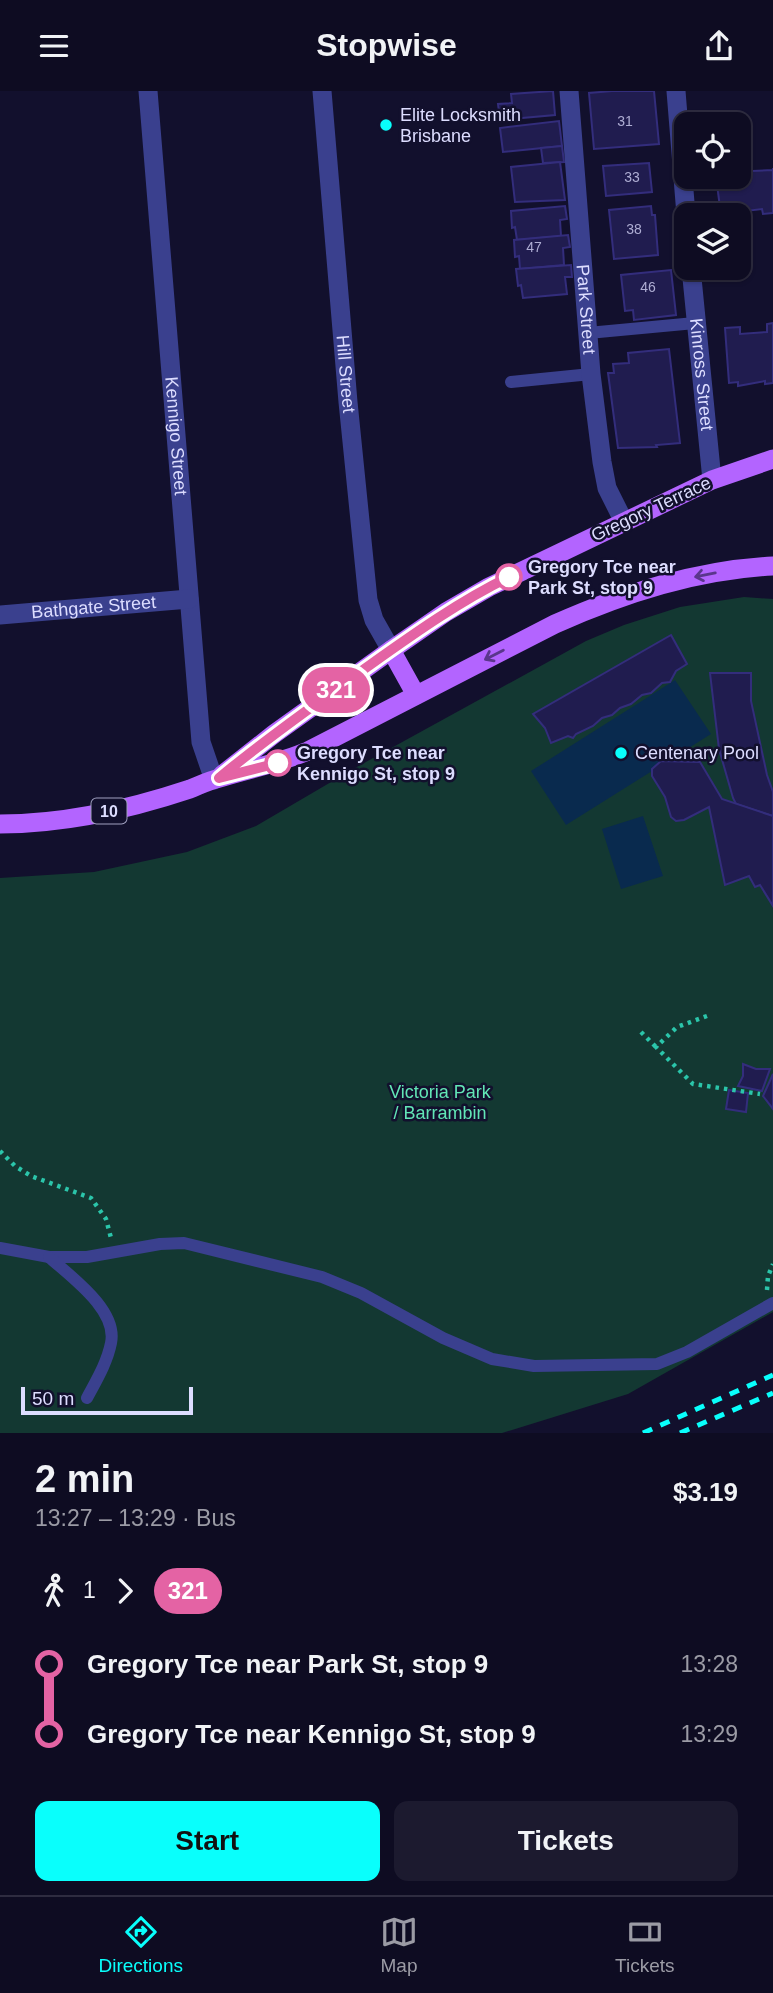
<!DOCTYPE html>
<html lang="en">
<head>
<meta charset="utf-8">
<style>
	body { margin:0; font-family:Arial,sans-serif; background:#1c1a2f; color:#f1f3f6; height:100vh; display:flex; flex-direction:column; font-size:26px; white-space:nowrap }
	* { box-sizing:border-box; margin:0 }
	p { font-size:23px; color:#9b9ba5 }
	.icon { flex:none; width:38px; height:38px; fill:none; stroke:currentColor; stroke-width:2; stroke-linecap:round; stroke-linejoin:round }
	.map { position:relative; height:1342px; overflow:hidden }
	.sheet { display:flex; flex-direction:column; background:#0e0c22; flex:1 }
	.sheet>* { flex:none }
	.badge { padding:0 14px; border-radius:23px; font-size:24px; line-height:46px }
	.tools { position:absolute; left:674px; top:21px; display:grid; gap:14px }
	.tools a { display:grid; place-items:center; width:77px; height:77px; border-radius:14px; background:#0e0c22; box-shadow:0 2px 5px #0004,0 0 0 2px #2e2c40; font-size:35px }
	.scale { position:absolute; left:21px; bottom:18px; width:172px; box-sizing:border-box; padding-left:7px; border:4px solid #ddf; border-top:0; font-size:19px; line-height:24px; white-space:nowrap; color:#ddf; -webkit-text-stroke:5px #12102d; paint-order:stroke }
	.map>.badge { position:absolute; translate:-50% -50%; box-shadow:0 0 0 4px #fff }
	.legs { display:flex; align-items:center; gap:10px; height:77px; padding:0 35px; font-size:23px }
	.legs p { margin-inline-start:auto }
	.headline { display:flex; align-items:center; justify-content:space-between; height:119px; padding:0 35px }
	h1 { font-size:38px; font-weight:600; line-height:52px }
	.primary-button { display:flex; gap:14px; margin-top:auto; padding:14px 35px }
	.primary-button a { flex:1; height:80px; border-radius:14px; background:#09fffc; color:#111; font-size:28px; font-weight:600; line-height:80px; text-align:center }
	.primary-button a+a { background:#1c1a2f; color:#f1f3f6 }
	ul { padding:0 35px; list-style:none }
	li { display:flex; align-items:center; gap:24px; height:70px; font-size:26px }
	li i { display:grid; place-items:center; width:10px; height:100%; margin:0 9px; background:currentColor }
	li i::after { content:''; width:18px; height:18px; margin:-9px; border:5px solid; border-radius:50%; background:#0e0c22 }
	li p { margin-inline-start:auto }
	li:first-child i { background:linear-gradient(#0000 50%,currentColor 0) }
	li:last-child i { background:linear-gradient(currentColor 50%,#0000 0) }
	header { display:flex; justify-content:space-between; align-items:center; height:91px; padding:0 35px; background:#0e0c22; font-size:32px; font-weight:600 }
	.menu { display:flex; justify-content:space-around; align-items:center; height:98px; border-top:2px solid #2e2c40; background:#0e0c22; font-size:19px; color:#9b9ba5 }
	.menu a { display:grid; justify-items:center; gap:4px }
	.menu .on { color:#09fffc }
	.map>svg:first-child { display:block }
	.green { fill:#133832 }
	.water { fill:#092a4e }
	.building { fill:#201c4f; stroke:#332d7c; stroke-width:2 }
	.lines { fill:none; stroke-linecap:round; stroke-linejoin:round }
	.path { stroke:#2bc5aa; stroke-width:4.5; stroke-dasharray:3.5 5; stroke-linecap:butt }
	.service { stroke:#3a408e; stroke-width:12 }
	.minor { stroke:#3a408e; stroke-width:19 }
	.primary { stroke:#b364ff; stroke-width:19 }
	.rail { stroke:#09fffc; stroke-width:5; stroke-dasharray:10 9; stroke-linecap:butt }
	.oneway { stroke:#5a368c }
	.line-1-casing { stroke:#fff; stroke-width:16 }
	.line-1 { stroke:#e463a4; stroke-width:10 }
	.poi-dot { fill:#09fffc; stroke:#12102d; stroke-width:2.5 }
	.stop-1-dot { fill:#fff; stroke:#e463a4; stroke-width:3.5 }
	.labels { text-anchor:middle; stroke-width:5; stroke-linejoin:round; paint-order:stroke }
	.number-label { font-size:14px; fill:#aeadd3 }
	.shield { fill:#12102d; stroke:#a0a0c0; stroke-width:2 }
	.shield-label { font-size:16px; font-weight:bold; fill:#ddf }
	.poi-label { font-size:18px; fill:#ddf; stroke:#12102d; text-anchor:start }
	.street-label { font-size:18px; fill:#ddf; stroke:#12102d }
	.stop-label { font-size:18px; font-weight:bold; fill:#ddf; stroke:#12102d; text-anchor:start }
	.park-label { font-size:18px; fill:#62e6b6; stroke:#12102d }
</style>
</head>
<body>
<header><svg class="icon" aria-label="menu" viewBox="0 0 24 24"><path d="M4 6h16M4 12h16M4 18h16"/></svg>Stopwise<svg class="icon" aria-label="share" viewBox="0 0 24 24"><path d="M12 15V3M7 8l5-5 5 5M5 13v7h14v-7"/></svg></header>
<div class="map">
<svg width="773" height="1342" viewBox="0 0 773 1342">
	<rect width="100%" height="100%" fill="#12102d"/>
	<polygon class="green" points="744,506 773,508 773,1221 628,1303 502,1342 0,1342 0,787 94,781 187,761 256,735 355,677 586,550 624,534 680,516"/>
	<g class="water">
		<polygon points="675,589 711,643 566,734 531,680"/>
		<polygon points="643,725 663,785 621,798 602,738"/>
	</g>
	<g class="building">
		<polygon points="553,0 555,24 500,29 498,13 512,12 511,3"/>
		<polygon points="612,0 654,0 659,53 594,58 589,2"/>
		<polygon points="559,30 562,55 503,61 500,37"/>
		<polygon points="562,55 564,71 543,72 541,57"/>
		<polygon points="560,71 565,109 515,111 511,76"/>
		<polygon points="649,72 652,101 606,105 603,75"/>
		<polygon points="773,77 773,122 763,123 762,118 745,120 746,126 721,124 716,86 738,86 738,79 752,78 752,80 773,79"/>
		<polygon points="565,115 567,128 560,129 561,145 517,149 515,136 512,137 511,120"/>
		<polygon points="651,115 652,124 655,124 658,164 614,168 609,119"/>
		<polygon points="568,144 570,156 563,157 564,174 520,178 519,165 515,166 514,149"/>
		<polygon points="571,174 572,186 565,186 567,203 523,207 521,194 518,195 516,178"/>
		<polygon points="671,179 676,224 634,229 633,219 625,220 621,184"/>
		<polygon points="773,232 773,292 765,293 765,290 738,295 738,291 729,292 725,237 740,236 740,243 767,241 767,233"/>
		<polygon points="669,258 680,352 656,354 657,356 618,357 608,282 614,282 613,273 629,272 628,262"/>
		<polygon points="671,544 687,573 676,580 670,591 662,592 651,602 642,604 631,613 620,617 612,624 602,627 593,635 576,643 573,647 568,645 551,652 545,637 533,623"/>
		<polygon points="710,582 751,582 751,610 767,684 773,701 773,725 736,713 733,707 719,658"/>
		<polygon points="661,670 700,671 722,708 773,725 773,815 760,794 755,796 749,785 725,794 709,716 684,729 676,730 671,726 665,706 652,685 652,678"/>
		<polygon points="743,973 756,978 770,978 762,1000 738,995 743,985"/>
		<polygon points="773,983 773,1018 763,1005"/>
		<polygon points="729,999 748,1002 746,1021 726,1018"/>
	</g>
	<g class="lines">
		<g class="path">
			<polyline points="707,925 677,936 656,956 693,993 760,1003"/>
			<polyline points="641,941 656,956"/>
			<polyline points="0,1060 15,1075 31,1085 91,1107 106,1128 111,1147"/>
			<polyline points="767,1199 768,1185 773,1173"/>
		</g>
		<g class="service">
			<polyline points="588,242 695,232"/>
			<polyline points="511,291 591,283"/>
			<polyline points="0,1157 49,1166 87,1166 160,1153 184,1152 322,1186 361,1202 443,1247 492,1268 534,1275 657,1273 687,1261 773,1212"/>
			<path d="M49,1166C71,1186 118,1219 111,1252C107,1272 96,1290 87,1307"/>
		</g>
		<g class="minor">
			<path id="s1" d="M148,0L201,651L214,689"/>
			<path id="s2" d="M322,0L348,311L368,509L374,529L391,559"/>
			<path id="s3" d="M569,0L591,283L602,371L607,397L624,431"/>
			<polyline points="676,0 686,124"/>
			<path id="s4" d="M691,177L712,389"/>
			<path id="s5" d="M0,524L189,508"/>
		</g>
		<g class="primary">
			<polyline points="391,559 416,604"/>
			<polyline points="222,684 274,643 391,559 446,521 489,496 712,389 773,368"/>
			<path d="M0,733C64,733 130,718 190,698C200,694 210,689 220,687C250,678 279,672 308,660L555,533C625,502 696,479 773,475"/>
		</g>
		<g class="rail">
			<polyline points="643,1342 773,1284"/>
			<polyline points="680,1342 773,1302"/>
		</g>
	</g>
	<defs><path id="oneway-shaft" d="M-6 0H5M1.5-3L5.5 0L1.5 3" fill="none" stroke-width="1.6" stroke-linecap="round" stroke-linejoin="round" transform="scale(1.75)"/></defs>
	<g class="oneway">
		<use href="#oneway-shaft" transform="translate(705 484) rotate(169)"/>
		<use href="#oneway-shaft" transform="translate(494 564) rotate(153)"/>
	</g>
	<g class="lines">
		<defs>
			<path id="line-1" d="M278,672L219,687C264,649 312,616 360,581C408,547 456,512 509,486"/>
		</defs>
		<use href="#line-1" class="line-1-casing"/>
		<use href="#line-1" class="line-1"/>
	</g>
	<g class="poi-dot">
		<circle cx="386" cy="34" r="7"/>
		<circle cx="621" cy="662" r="7"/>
	</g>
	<g class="stop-1-dot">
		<circle cx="509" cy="486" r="12"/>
		<circle cx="278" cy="672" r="12"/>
	</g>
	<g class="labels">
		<g class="number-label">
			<text x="625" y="35">31</text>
			<text x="632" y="91">33</text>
			<text x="634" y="143">38</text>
			<text x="534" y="161">47</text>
			<text x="648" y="201">46</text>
		</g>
		<rect class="shield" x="91.5" y="707.5" width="35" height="25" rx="5"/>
		<g class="shield-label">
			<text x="109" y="726">10</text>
		</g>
		<g class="poi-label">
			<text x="400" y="30">Elite Locksmith<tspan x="400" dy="21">Brisbane</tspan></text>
			<text x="635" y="668">Centenary Pool</text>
		</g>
		<g class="street-label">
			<text dy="6" stroke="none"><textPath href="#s3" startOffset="219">Park Street</textPath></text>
			<text dy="6" stroke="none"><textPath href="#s2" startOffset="284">Hill Street</textPath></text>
			<text dy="6" stroke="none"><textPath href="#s4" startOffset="107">Kinross Street</textPath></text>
			<text dy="6" stroke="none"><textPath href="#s1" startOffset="346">Kennigo Street</textPath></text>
			<text transform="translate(651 418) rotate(-25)" y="6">Gregory Terrace</text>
			<text dy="6" stroke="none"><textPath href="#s5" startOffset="94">Bathgate Street</textPath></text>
		</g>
		<g class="stop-label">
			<text x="528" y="482">Gregory Tce near<tspan x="528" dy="21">Park St, stop 9</tspan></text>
			<text x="297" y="668">Gregory Tce near<tspan x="297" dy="21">Kennigo St, stop 9</tspan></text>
		</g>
		<g class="park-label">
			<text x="440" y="1007">Victoria Park<tspan x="440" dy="21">/ Barrambin</tspan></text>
		</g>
	</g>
</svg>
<div class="tools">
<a><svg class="icon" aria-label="locate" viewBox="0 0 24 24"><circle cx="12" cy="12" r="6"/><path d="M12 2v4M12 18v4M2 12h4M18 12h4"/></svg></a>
<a><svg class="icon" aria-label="layers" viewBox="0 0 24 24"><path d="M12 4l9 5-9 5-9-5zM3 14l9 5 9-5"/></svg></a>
</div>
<div class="scale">50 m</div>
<b class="badge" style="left:336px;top:599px;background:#e463a4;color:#fff">321</b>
</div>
<section class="sheet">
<div class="headline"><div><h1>2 min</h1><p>13:27 – 13:29 · Bus</p></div><b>$3.19</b></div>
<div class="legs"><svg class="icon" aria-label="walk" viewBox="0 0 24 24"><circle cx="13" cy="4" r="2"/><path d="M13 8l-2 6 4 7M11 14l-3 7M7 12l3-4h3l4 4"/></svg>1<svg class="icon" aria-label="forward" viewBox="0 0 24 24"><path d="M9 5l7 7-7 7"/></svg><b class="badge" style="background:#e463a4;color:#fff">321</b></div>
<ul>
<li><i style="color:#e463a4"></i><b>Gregory Tce near Park St, stop 9</b><p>13:28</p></li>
<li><i style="color:#e463a4"></i><b>Gregory Tce near Kennigo St, stop 9</b><p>13:29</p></li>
</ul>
<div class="primary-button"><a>Start</a><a>Tickets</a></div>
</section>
<nav class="menu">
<a class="on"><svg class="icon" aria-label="directions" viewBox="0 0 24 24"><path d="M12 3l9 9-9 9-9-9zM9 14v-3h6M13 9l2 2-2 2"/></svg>Directions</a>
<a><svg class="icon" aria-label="map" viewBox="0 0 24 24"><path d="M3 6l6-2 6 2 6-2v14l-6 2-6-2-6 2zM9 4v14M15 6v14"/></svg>Map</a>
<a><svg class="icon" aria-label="tickets" viewBox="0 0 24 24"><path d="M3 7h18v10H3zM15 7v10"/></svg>Tickets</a>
</nav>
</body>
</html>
